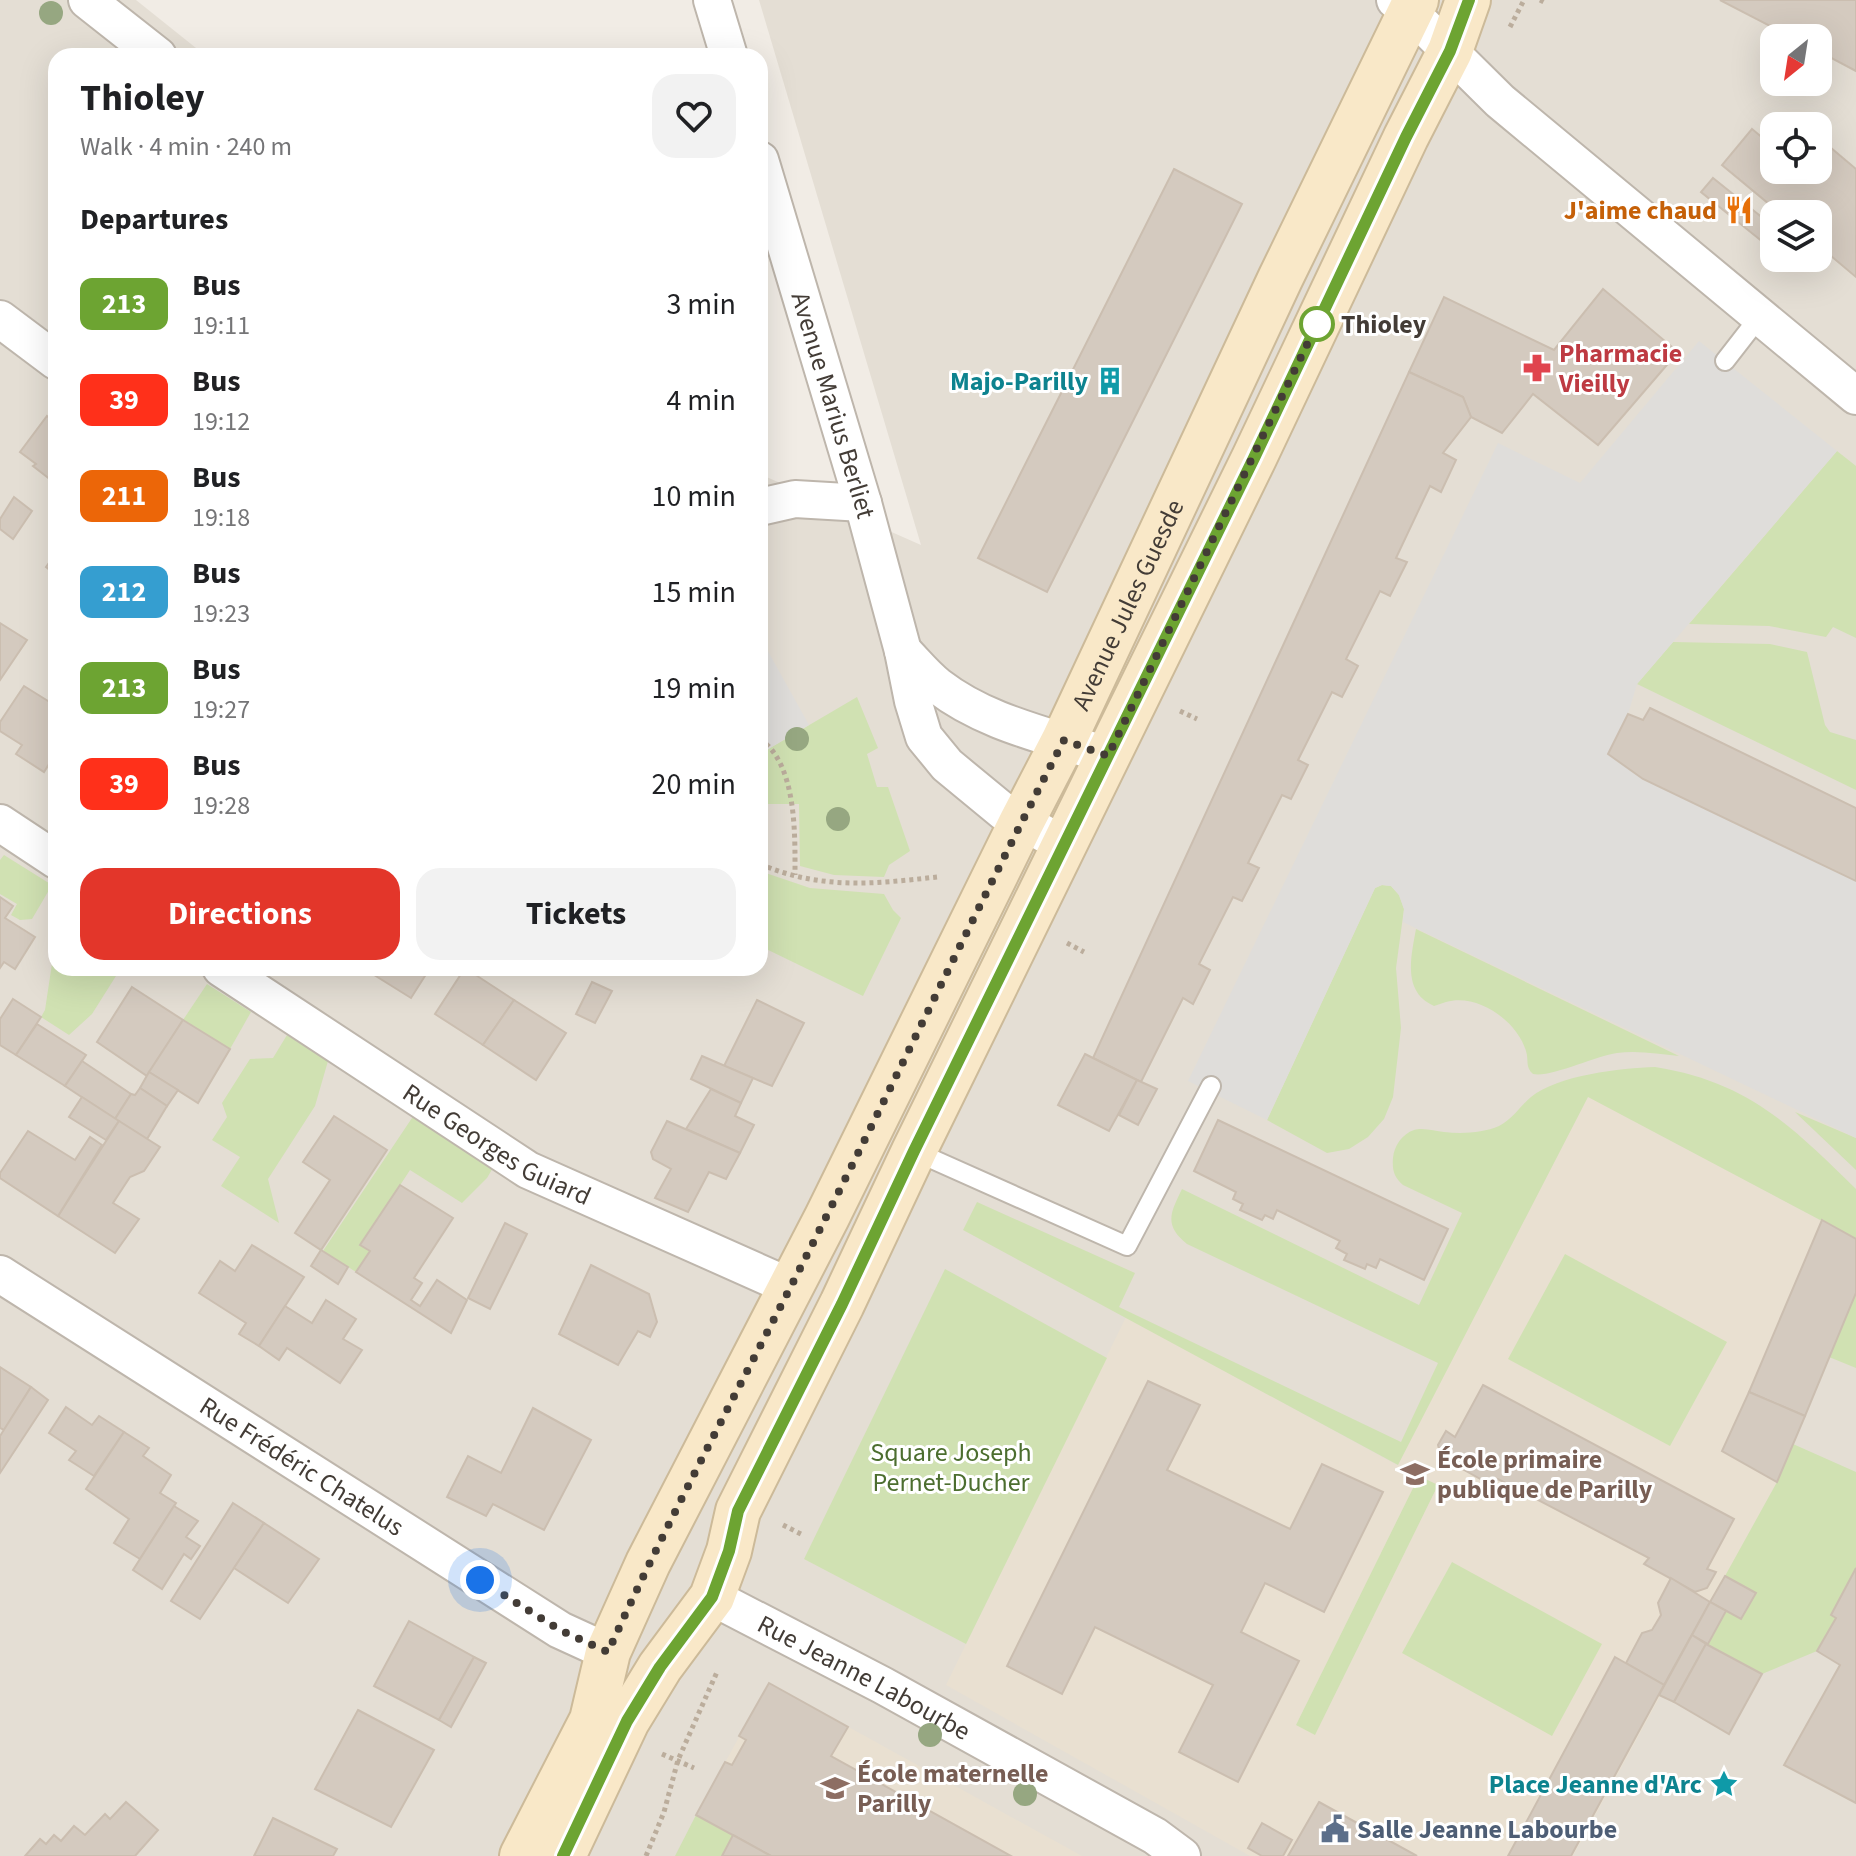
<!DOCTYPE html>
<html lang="en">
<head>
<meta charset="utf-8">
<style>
	body { margin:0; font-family:"Source Sans 3",sans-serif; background:#f2f2f2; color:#202124; height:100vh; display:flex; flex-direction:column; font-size:30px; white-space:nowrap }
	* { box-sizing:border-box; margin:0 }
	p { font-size:26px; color:#757577 }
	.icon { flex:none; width:44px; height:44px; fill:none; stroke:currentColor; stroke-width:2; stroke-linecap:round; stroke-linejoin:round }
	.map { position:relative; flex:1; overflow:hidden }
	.panel { position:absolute; left:48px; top:48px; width:720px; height:928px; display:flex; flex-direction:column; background:#fff; border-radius:24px; box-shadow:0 8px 32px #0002 }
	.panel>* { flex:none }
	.badge { padding:0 16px; border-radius:12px; font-size:28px; line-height:52px }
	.needle { width:52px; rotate:210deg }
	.buttons { position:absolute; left:1760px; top:24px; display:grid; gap:16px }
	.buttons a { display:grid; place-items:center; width:72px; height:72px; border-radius:16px; background:#fff; box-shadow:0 8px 32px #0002; font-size:40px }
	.you { position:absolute; width:40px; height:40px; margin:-20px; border:6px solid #fff; border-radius:50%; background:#1a73e8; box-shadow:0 0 0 12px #1a73e833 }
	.map>.badge { position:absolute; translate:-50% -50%; box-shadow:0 0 0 4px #fff }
	h2 { padding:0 32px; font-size:30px; line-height:72px }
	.round { display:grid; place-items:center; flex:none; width:84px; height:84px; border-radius:24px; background:#f2f2f2 }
	.overview { display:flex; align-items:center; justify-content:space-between; height:136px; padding:0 32px }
	h1 { font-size:38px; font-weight:700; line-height:60px }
	.button { display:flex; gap:16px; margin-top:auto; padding:16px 32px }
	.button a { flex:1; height:92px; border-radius:24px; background:#e3362a; color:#fff; font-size:32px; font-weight:700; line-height:92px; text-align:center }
	.button a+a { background:#f2f2f2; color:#202124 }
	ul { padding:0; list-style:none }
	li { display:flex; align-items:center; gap:24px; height:96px; padding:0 32px }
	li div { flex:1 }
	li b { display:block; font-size:30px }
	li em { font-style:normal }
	li .badge { min-width:88px; font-weight:700; text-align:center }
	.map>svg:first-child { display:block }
	.residential { fill:#e4ded4; fill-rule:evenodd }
	.education { fill:#e9e0d1 }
	.green { fill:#d0e1b2 }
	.parking { fill:#dfddda }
	.building { fill:#d4cabf; stroke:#cbbeb0; stroke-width:2 }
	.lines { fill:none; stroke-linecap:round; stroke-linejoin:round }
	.lane-casing { stroke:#beb6ac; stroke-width:22 }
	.street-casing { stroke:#beb6ac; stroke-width:40 }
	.secondary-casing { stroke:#ccba99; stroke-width:48 }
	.path { stroke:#bbad9c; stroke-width:5; stroke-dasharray:4 4; stroke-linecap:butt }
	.lane { stroke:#fff; stroke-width:18 }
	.street { stroke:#fff; stroke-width:36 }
	.secondary { stroke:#f9e8c8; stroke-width:44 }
	.tree { fill:#96a781 }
	.line-casing { stroke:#fff; stroke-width:18 }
	.line { stroke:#6da432; stroke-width:12 }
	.walk { stroke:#433c36; stroke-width:8; stroke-dasharray:0 14.4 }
	.stop-dot { fill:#fff; stroke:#6da432; stroke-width:4 }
	.labels { text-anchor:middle; stroke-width:6; stroke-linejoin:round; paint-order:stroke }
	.food-label { font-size:26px; font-weight:bold; fill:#c56008; stroke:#fff; text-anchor:end }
	.stop-label { font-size:26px; font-weight:bold; fill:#433c36; stroke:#fff; text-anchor:start }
	.health-label { font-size:26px; font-weight:bold; fill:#be3a42; stroke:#fff; text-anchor:start }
	.culture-label { font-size:26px; font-weight:bold; fill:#0d838f; stroke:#fff; text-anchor:end }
	.street-label { font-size:26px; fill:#433c36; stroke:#fff }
	.park-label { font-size:26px; fill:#4c6e2f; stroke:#fff }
	.education-label { font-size:26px; font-weight:bold; fill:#785e54; stroke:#fff; text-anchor:start }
	.service-label { font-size:26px; font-weight:bold; fill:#4e5e75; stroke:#fff; text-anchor:start }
</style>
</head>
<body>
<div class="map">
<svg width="1856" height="1856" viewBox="0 0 1856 1856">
	<rect width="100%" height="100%" fill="#f1ece5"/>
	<path class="residential" d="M0,0H136L206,56H56V968H760V474L921,545L759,0H1856V1856H0ZM1774,38H1818V82H1774ZM1774,126H1818V170H1774ZM1774,214H1818V258H1774Z"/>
	<g class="education">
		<polygon points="1588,1096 1856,1239 1856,1293 1777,1482 1573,1856 1250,1856 946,1685 1126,1317 1397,1465"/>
		<polygon points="769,1683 1082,1856 771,1856 696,1815"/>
	</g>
	<g class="green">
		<polygon points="1837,451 1856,466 1856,638 1833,627 1826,637 1769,626 1689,624"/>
		<polygon points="1673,642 1770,644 1807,652 1825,725 1830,732 1856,740 1856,790 1637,684"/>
		<polygon points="857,697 878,748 867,754 877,787 888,787 910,851 889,865 884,877 834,875 800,866 799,804 760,804 760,754"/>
		<polygon points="4,855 52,885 32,919 20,920 11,915 17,904 0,894 0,860"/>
		<polygon points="760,871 810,888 884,894 893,910 901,918 863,996 760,946"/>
		<polygon points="1382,885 1391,886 1399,895 1404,909 1396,968 1401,1028 1393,1097 1384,1119 1368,1137 1349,1149 1327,1153 1267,1120 1375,888"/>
		<path d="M1416,929L1679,1056C1659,1054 1637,1050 1617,1053C1595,1056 1550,1078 1533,1074C1525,1067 1529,1061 1526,1051C1517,1021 1478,993 1446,1002C1442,1003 1438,1005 1434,1006C1402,992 1411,957 1416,929Z"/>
		<polygon points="56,937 56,968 121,968 92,1014 69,1035 41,1017 45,1010"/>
		<polygon points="207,984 251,1012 230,1049 183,1020"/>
		<polygon points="287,1035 328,1061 315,1106 268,1179 279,1223 221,1186 240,1157 212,1140 227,1117 222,1103 250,1059 273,1058"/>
		<path d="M1655,1067C1749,1082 1791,1126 1856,1189V1239L1588,1097L1398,1465L963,1230L977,1202L1135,1273L1119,1307L1401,1442L1438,1363L1187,1244C1163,1225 1171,1212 1182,1189L1419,1305L1462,1213L1403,1185C1394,1177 1392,1170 1393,1158C1394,1146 1402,1134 1414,1130C1423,1127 1435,1131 1444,1132C1462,1134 1483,1133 1499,1126C1513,1119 1520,1106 1531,1097C1558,1075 1621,1068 1655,1067Z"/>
		<polygon points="1795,1112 1856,1138 1856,1170"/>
		<polygon points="414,1115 494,1166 487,1178 462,1203 410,1170 361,1245 370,1251 356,1272 323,1251"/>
		<polygon points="1565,1254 1727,1342 1670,1446 1508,1359"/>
		<polygon points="945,1269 1107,1358 966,1644 804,1559"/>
		<polygon points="1856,1293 1856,1368 1829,1357"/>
		<polygon points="1793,1444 1856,1472 1856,1568 1831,1614 1836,1618 1817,1651 1762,1674 1708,1645 1726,1611 1741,1619 1756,1593 1725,1576 1777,1482"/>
		<polygon points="1419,1476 1438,1485 1315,1735 1296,1725"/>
		<polygon points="1452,1562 1602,1644 1552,1736 1402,1653"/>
		<polygon points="696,1815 733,1835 722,1856 675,1856"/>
	</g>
	<g class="parking">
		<polygon points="1699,341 1837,451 1637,684 1628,714 1608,754 1643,779 1856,881 1856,1138 1403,922 1404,909 1399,895 1391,886 1382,885 1375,888 1267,1120 1188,1081 1498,443 1580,483"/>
		<polygon points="760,637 809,725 760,754"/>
	</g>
	<g class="building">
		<polygon points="1720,0 1856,0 1856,71 1818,51 1818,38 1793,38"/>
		<polygon points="1792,116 1805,126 1784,126"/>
		<polygon points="1752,129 1770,144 1774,138 1774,170 1818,170 1818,137 1856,169 1856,277 1818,245 1818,214 1781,214 1722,165"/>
		<polygon points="1174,169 1242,204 1047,592 978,558"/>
		<polygon points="1713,178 1774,227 1774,251 1701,192"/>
		<polygon points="1603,289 1678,352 1598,445 1533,394 1502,433 1471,417 1463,397 1409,372 1444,297 1554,350"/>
		<polygon points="1409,372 1463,397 1471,417 1443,453 1456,460 1441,492 1430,486 1396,558 1407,562 1390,596 1380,591 1346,659 1358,666 1342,697 1332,692 1298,760 1308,765 1291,799 1282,795 1248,863 1259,868 1242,901 1233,897 1199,964 1210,970 1193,1004 1183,998 1141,1082 1093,1058"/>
		<polygon points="47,416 56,423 56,484 33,466 36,464 20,452"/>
		<polygon points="14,497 32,511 13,539 0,529 0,519"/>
		<polygon points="56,553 56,575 46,567"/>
		<polygon points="0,623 27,640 0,680"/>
		<polygon points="24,686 56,706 56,753 44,772 16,754 22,745 0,731 0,722"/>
		<polygon points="1650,708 1856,808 1856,881 1643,779 1608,754 1628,714 1643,720"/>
		<polygon points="0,897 13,906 5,918 35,937 15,969 4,962 0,968"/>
		<polygon points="363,968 430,968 411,998"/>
		<polygon points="465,968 514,1000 483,1045 435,1014"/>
		<polygon points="592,982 612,991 595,1023 576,1014"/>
		<polygon points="132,987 183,1020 147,1076 97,1042"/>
		<polygon points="13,999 41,1017 16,1055 0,1045 0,1019"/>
		<polygon points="514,1000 566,1033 536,1080 483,1045"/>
		<polygon points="757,1000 804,1023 772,1086 724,1066"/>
		<polygon points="183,1020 230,1049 198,1103 149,1072"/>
		<polygon points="37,1024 86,1055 65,1086 16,1055"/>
		<polygon points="1085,1054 1137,1080 1109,1131 1058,1105"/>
		<polygon points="702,1056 753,1078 741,1103 691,1079"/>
		<polygon points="82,1061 131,1094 115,1119 65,1086"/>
		<polygon points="149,1072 178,1090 167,1106 140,1088"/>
		<polygon points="1137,1080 1157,1089 1138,1125 1119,1115"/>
		<polygon points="140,1088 167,1106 147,1139 115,1119 131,1094 135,1095"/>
		<polygon points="711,1089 741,1103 735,1116 754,1125 740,1153 686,1129"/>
		<polygon points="82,1097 119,1121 106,1140 69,1117"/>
		<polygon points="334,1116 387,1150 321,1250 295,1233 330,1180 303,1162"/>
		<polygon points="1218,1120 1448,1229 1424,1280 1380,1259 1376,1268 1367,1264 1365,1269 1344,1260 1347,1254 1336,1248 1340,1241 1277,1210 1273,1219 1265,1215 1262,1220 1240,1210 1243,1204 1233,1199 1236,1192 1194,1171"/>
		<polygon points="119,1121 160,1147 144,1171 130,1177 113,1203 139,1219 115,1253 58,1216"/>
		<polygon points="667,1121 740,1153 726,1179 709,1172 688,1212 655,1198 671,1169 653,1159 651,1152"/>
		<polygon points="28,1131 75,1160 90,1137 102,1145 58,1216 0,1178 0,1173"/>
		<polygon points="400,1185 453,1218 414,1278 422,1283 411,1300 420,1306 437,1280 467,1300 451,1333 356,1272 370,1251 360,1245"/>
		<polygon points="1822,1220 1856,1239 1856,1293 1805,1416 1749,1392"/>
		<polygon points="505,1223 527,1234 490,1309 468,1298"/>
		<polygon points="252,1245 304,1277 259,1346 239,1334 246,1323 199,1293 220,1261 235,1271"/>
		<polygon points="321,1250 348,1267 338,1284 311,1266"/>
		<polygon points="591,1265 649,1294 657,1322 650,1337 638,1331 618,1365 559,1334"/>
		<polygon points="326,1300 356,1319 343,1339 362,1350 340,1383 287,1348 279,1360 259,1346 285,1306 312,1323"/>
		<polygon points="0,1367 31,1387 4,1430 0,1428"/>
		<polygon points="1148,1381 1200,1405 1167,1470 1290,1529 1322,1464 1383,1492 1324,1612 1265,1583 1241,1632 1299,1661 1238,1782 1179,1752 1213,1685 1095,1627 1062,1694 1007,1666"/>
		<polygon points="1483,1385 1734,1519 1707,1569 1716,1572 1707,1588 1695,1592 1644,1564 1649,1558 1498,1479 1493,1486 1441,1457 1438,1445 1446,1431 1455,1437"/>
		<polygon points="31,1387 48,1400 0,1473 0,1436"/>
		<polygon points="1749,1392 1805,1416 1777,1482 1722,1451"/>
		<polygon points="66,1407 92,1425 99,1416 124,1432 94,1476 69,1460 76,1451 49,1433"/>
		<polygon points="533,1408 591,1440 544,1530 493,1504 486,1516 447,1497 468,1456 501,1473"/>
		<polygon points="124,1432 149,1448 143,1456 171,1475 160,1493 176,1503 140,1559 114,1543 129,1519 86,1489"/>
		<polygon points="233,1503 264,1523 200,1619 171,1601"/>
		<polygon points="174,1506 198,1521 186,1537 200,1546 191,1559 184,1554 162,1589 133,1570"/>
		<polygon points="264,1523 319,1559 288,1603 234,1568"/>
		<polygon points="1856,1568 1856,1803 1784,1765 1840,1665 1817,1651 1836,1618 1831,1615"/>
		<polygon points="1725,1576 1756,1593 1741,1619 1710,1602"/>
		<polygon points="1671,1578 1710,1602 1664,1685 1626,1663 1642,1633 1652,1630 1661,1615 1658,1603"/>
		<polygon points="1710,1602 1726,1611 1708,1644 1692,1635"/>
		<polygon points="409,1621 474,1657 439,1720 374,1686"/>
		<polygon points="1692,1635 1706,1644 1674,1702 1659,1695"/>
		<polygon points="1706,1644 1762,1674 1729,1734 1674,1702"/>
		<polygon points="474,1657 486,1663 451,1727 439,1720"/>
		<polygon points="1615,1657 1664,1685 1571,1856 1508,1856"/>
		<polygon points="769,1683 848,1727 831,1756 1011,1856 771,1856 696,1815 725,1762 732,1765 746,1740 739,1736"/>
		<polygon points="358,1710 434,1750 391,1827 315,1789"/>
		<polygon points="126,1802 158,1830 135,1856 25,1856 40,1839 46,1844 54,1835 61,1841 74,1826 85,1835 105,1814 110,1819"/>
		<polygon points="1319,1802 1417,1856 1288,1856"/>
		<polygon points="273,1818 337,1849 333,1856 254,1856"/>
		<polygon points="1262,1823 1292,1840 1283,1856 1262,1856 1248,1848"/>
		<polygon points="733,1835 771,1856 722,1856"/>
	</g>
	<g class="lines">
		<defs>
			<g id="lane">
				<polyline points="1725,361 1760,316"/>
				<polyline points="914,1151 1127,1246 1211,1086"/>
			</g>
			<g id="street">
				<polyline points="87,0 158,56"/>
				<polyline points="712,0 729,56"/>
				<polyline points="1395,0 1410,12 1500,101 1856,396"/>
				<path id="s1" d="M760,160L863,503L903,651L913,701L924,737L947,765L1004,812L1065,845"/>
				<polyline points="0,319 56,361"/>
				<polyline points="760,507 795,499 863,503"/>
				<path d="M903,651C914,662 925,676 938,686C987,724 1051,736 1108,756"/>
				<polyline points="0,823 56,860"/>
				<path id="s2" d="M221,968L528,1170L791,1287"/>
				<path id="s3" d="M0,1274L560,1630L608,1652"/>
				<path id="s4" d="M712,1597L882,1685L1155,1836L1182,1856"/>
			</g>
			<g id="secondary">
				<path id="s5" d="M522,1856L592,1720L608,1652L648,1563L827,1217L1021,823L1064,740L1280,279L1416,0"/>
				<polyline points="563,1856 627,1721 660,1667 712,1597 729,1551 738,1511 842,1304 914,1151 1254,458 1406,137 1450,51 1468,0"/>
			</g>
		</defs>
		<use href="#lane" class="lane-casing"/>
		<use href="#street" class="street-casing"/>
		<use href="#secondary" class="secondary-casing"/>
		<g class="path">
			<polyline points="1540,0 1544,2"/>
			<polyline points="1510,27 1524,0"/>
			<polyline points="1180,711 1197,719"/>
			<path d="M760,739C797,764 795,835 795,875"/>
			<path d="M760,864C821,890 873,884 937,877"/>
			<polyline points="1067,943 1084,952"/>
			<polyline points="783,1525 803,1535"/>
			<polyline points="662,1754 694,1768"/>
			<polyline points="646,1856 664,1812 678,1760 717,1672"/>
		</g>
		<use href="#lane" class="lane"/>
		<use href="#street" class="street"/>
		<use href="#secondary" class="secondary"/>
	</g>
	<g class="tree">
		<circle cx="51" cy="13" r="12"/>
		<circle cx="797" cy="739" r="12"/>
		<circle cx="838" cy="819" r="12"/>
		<circle cx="930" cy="1735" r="12"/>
		<circle cx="1025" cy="1794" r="12"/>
	</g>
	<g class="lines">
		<defs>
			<polyline id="line" points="563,1856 627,1721 660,1667 712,1597 729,1551 738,1511 842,1304 914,1151 1254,458 1406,137 1450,51 1469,0"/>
		</defs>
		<use href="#line" class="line-casing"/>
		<use href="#line" class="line"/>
		<path class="walk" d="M480,1580L560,1630L608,1652C674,1506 752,1365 824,1221C905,1061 981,899 1064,740L1108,756L1317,324"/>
	</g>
	<defs>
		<symbol id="restaurant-bare" viewBox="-9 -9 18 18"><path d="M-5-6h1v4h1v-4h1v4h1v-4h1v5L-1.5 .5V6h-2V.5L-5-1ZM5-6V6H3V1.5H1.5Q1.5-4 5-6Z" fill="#e8710a" stroke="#fff" stroke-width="2.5" paint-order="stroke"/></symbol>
		<symbol id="pharmacy-bare" viewBox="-9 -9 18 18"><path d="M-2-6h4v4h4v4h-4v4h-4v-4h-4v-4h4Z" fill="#e0444e" stroke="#fff" stroke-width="2.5" paint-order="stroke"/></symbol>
		<symbol id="building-bare" viewBox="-9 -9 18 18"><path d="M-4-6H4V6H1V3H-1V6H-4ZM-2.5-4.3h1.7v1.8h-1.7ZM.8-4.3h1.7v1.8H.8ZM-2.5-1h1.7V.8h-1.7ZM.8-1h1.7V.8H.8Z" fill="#0f9aa8" stroke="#fff" stroke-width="2.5" paint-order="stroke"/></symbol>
		<symbol id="school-bare" viewBox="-9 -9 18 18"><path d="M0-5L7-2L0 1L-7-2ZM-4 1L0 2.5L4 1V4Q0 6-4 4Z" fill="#8d6e63" stroke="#fff" stroke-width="2.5" paint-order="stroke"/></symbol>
		<symbol id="sight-bare" viewBox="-9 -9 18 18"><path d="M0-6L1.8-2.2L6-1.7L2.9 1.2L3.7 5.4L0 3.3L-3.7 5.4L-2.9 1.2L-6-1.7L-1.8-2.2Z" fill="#0f9aa8" stroke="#fff" stroke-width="2.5" paint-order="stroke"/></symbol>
		<symbol id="civic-bare" viewBox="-9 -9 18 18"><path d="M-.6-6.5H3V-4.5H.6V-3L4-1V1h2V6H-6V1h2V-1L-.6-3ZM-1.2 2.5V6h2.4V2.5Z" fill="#5c6f8a" stroke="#fff" stroke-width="2.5" paint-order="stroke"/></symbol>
	</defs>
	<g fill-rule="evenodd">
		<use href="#restaurant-bare" x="1719" y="190" width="40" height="40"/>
		<use href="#pharmacy-bare" x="1517" y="348" width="40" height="40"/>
		<use href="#building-bare" x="1090" y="361" width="40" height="40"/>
		<use href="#school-bare" x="1395" y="1454" width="40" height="40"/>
		<use href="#sight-bare" x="1704" y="1764" width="40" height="40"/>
		<use href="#school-bare" x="815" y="1768" width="40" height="40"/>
		<use href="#civic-bare" x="1315" y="1809" width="40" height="40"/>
	</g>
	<circle class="stop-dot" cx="1317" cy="324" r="16"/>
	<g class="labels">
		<g class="food-label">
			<text x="1717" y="219">J'aime chaud</text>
		</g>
		<g class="stop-label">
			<text x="1341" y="333">Thioley</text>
		</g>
		<g class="health-label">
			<text x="1559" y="362">Pharmacie<tspan x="1559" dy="30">Vieilly</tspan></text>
		</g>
		<g class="culture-label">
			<text x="1088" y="390">Majo-Parilly</text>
			<text x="1702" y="1793">Place Jeanne d'Arc</text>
		</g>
		<g class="street-label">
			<text dy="9" stroke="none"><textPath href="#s1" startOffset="256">Avenue Marius Berliet</textPath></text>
			<text dy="9" stroke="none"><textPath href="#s5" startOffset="1392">Avenue Jules Guesde</textPath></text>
			<text dy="9" stroke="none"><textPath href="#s2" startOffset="328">Rue Georges Guiard</textPath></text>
			<text dy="9" stroke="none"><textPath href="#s3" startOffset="358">Rue Frédéric Chatelus</textPath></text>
			<text dy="9" stroke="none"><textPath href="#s4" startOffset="172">Rue Jeanne Labourbe</textPath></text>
		</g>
		<g class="park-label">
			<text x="951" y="1461">Square Joseph<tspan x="951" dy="30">Pernet-Ducher</tspan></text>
		</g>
		<g class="education-label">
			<text x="1437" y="1468">École primaire<tspan x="1437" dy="30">publique de Parilly</tspan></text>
			<text x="857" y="1782">École maternelle<tspan x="857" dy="30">Parilly</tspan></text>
		</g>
		<g class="service-label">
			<text x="1357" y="1838">Salle Jeanne Labourbe</text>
		</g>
	</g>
</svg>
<div class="buttons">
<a><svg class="needle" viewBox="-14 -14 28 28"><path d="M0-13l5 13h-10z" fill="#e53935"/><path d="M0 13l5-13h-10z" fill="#757577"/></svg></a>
<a><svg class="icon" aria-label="locate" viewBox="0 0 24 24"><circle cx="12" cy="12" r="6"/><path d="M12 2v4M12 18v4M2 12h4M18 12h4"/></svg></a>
<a><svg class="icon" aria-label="layers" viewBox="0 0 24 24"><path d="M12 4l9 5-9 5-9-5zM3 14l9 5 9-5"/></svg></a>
</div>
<div class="you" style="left:480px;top:1580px"></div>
<section class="panel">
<div class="overview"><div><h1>Thioley</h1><p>Walk · 4 min · 240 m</p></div><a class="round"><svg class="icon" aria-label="heart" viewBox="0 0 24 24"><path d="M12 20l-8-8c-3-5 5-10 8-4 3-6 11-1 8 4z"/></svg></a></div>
<h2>Departures</h2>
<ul>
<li><span class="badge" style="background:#6da432;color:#fff">213</span><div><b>Bus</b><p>19:11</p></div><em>3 min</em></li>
<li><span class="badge" style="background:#ff301a;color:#fff">39</span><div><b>Bus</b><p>19:12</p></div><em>4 min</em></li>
<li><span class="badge" style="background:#ec6608;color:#fff">211</span><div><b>Bus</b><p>19:18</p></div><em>10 min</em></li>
<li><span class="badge" style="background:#359ed0;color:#fff">212</span><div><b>Bus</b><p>19:23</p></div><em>15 min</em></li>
<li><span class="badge" style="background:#6da432;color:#fff">213</span><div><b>Bus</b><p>19:27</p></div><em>19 min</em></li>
<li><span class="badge" style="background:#ff301a;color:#fff">39</span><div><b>Bus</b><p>19:28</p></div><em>20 min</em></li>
</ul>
<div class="button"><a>Directions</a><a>Tickets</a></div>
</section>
</div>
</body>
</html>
